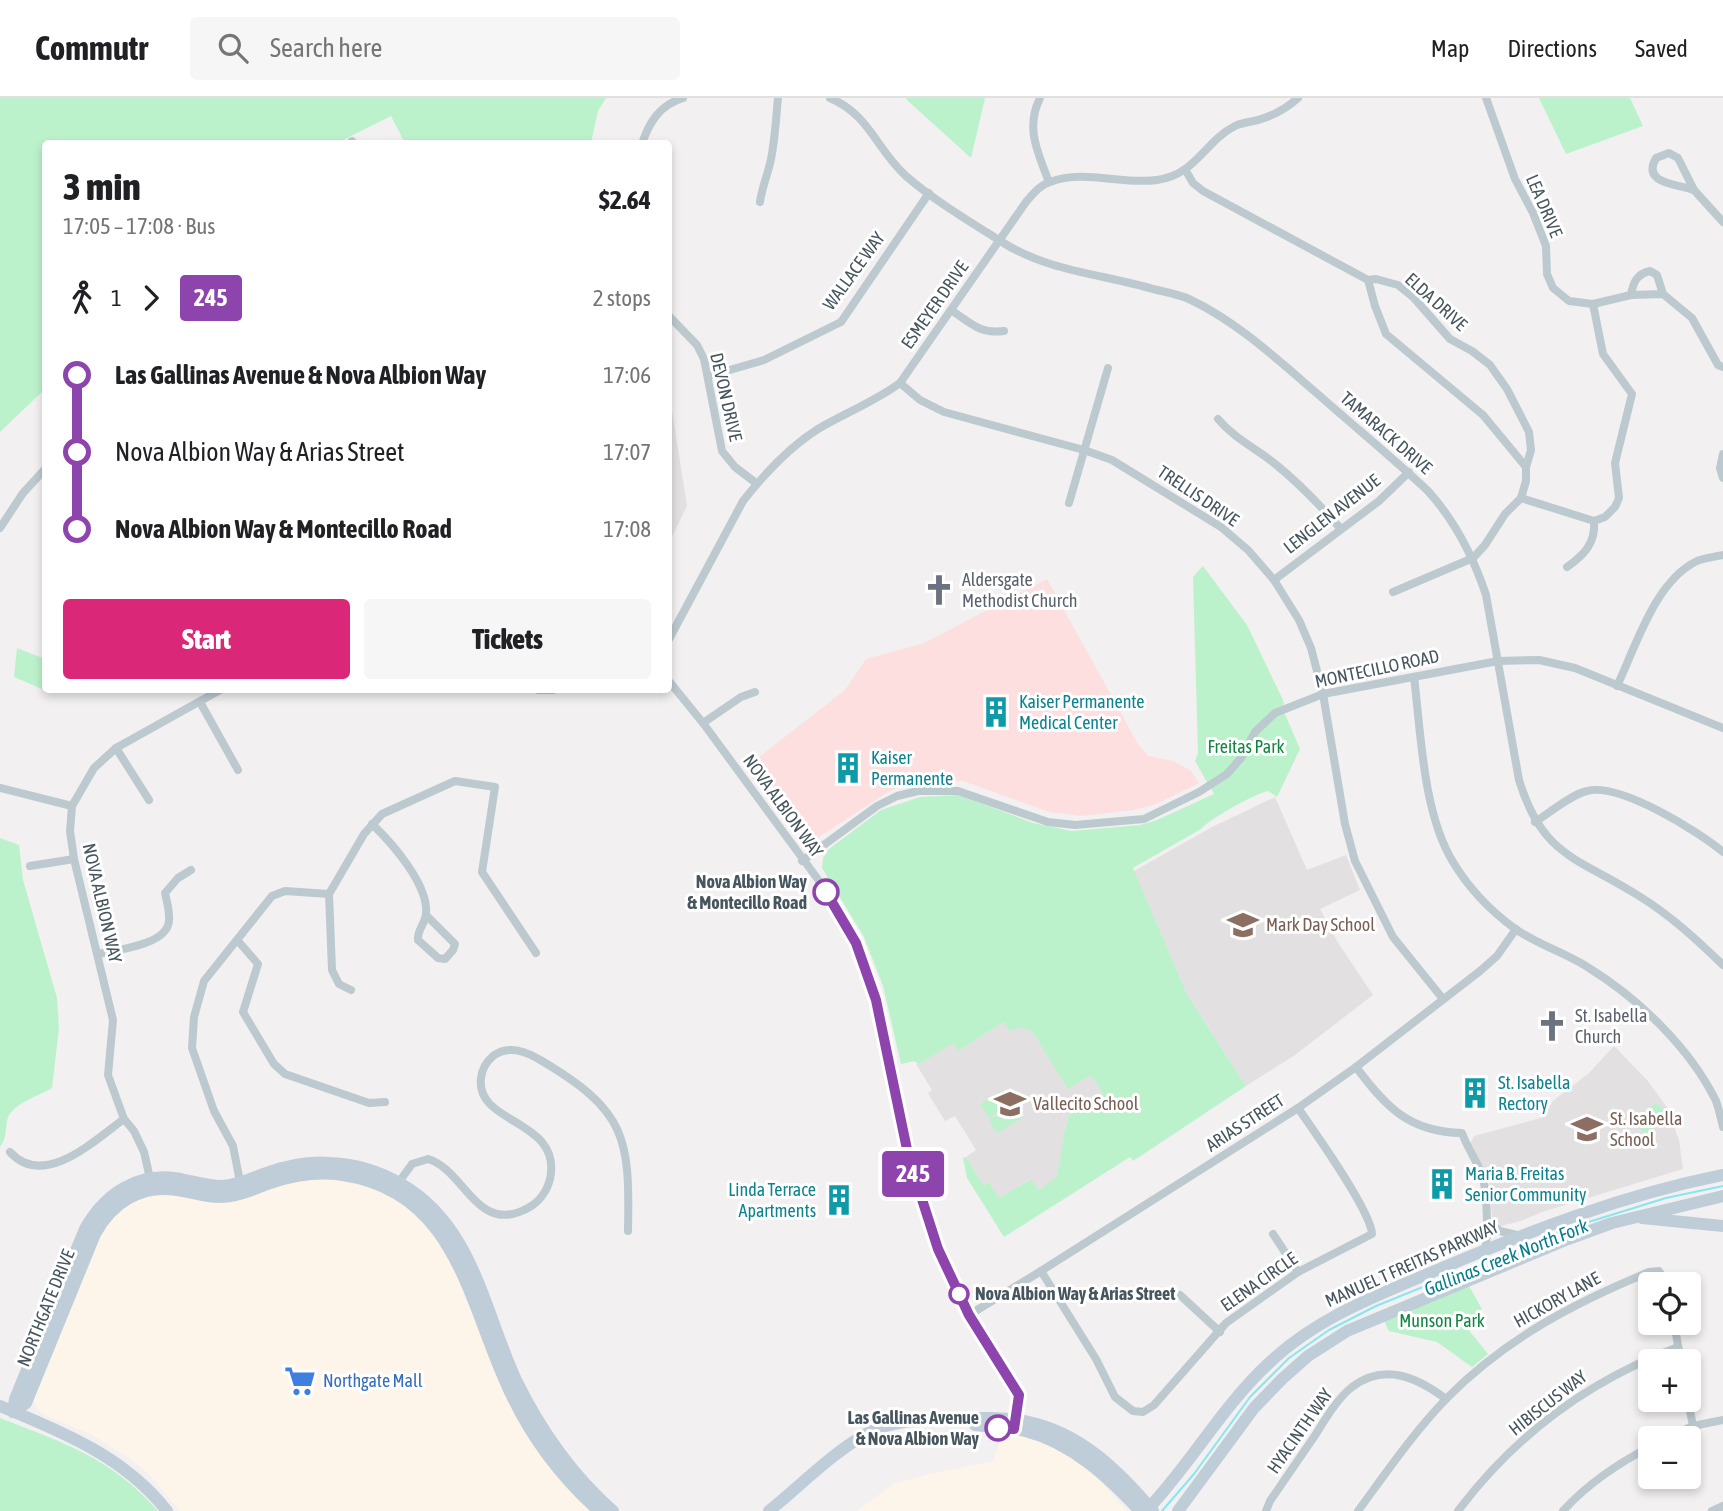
<!DOCTYPE html>
<html lang="en">
<head>
<meta charset="utf-8">
<style>
	body { margin:0; font-family:"Asap Condensed",sans-serif; background:#f6f6f6; color:#202124; height:100vh; display:flex; flex-direction:column; font-size:26px; white-space:nowrap }
	* { box-sizing:border-box; margin:0 }
	p { font-size:23px; color:#757577 }
	.icon { flex:none; width:38px; height:38px; fill:none; stroke:currentColor; stroke-width:2; stroke-linecap:round; stroke-linejoin:round }
	.map { position:relative; flex:1; overflow:hidden }
	.sheet { position:absolute; left:42px; top:42px; width:630px; height:553px; display:flex; flex-direction:column; background:#fff; border-radius:7px; box-shadow:0 4px 10px #0003 }
	.sheet>* { flex:none }
	.badge { padding:0 14px; border-radius:5px; font-size:24px; line-height:46px }
	.fabs { position:absolute; left:1638px; top:1174px; display:grid; gap:14px }
	.fabs a { display:grid; place-items:center; width:63px; height:63px; border-radius:7px; background:#fff; box-shadow:0 4px 10px #0003; font-size:35px }
	.map>.badge { position:absolute; translate:-50% -50%; box-shadow:0 0 0 4px #fff }
	.legs { display:flex; align-items:center; gap:10px; height:77px; padding:0 21px; font-size:23px }
	.legs p { margin-inline-start:auto }
	.headline { display:flex; align-items:center; justify-content:space-between; height:119px; padding:0 21px }
	h1 { font-size:38px; font-weight:800; line-height:52px }
	.action { display:flex; gap:14px; margin-top:auto; padding:14px 21px }
	.action a { flex:1; height:80px; border-radius:7px; background:#db2777; color:#fff; font-size:28px; font-weight:800; line-height:80px; text-align:center }
	.action a+a { background:#f6f6f6; color:#202124 }
	ul { padding:0 21px; list-style:none }
	li { display:flex; align-items:center; gap:24px; height:77px; font-size:26px }
	li i { display:grid; place-items:center; width:10px; height:100%; margin:0 9px; background:currentColor }
	li i::after { content:''; width:18px; height:18px; margin:-9px; border:5px solid; border-radius:50%; background:#fff }
	li p { margin-inline-start:auto }
	li:first-child i { background:linear-gradient(#0000 50%,currentColor 0) }
	li:last-child i { background:linear-gradient(currentColor 50%,#0000 0) }
	header { display:flex; align-items:center; gap:42px; box-sizing:border-box; height:98px; padding:0 35px; background:#fff; border-bottom:2px solid #e0e0e0 }
	header strong { font-size:33px }
	nav { display:flex; gap:38px; margin-inline-start:auto; font-size:24px }
	.search { width:490px; height:63px; background:#f6f6f6; display:flex; align-items:center; gap:18px; box-sizing:border-box; padding:0 24px; border-radius:7px; color:#757577; font-size:26px }
	.map>svg:first-child { display:block }
	.commercial { fill:#fdf5e9 }
	.education { fill:#e3e0e2 }
	.medical { fill:#fddfe0 }
	.green { fill:#bcf2cb }
	.lines { fill:none; stroke-linecap:round; stroke-linejoin:round }
	.stream { stroke:#86e6f2; stroke-width:2 }
	.street { stroke:#bcc9cf; stroke-width:8 }
	.secondary { stroke:#bfcdd8; stroke-width:12 }
	.line-1-casing { stroke:#fff; stroke-width:16 }
	.line-1 { stroke:#8e44ad; stroke-width:10 }
	.stop-1-dot { fill:#fff; stroke:#8e44ad; stroke-width:3.5 }
	.labels { text-anchor:middle; stroke-width:6; stroke-linejoin:round; paint-order:stroke }
	.street-label { font-size:18px; fill:#46555e; stroke:#fff }
	.worship-label { font-size:18px; fill:#5b616d; stroke:#fff; text-anchor:start }
	.culture-label { font-size:18px; fill:#0d838f; stroke:#fff; text-anchor:start }
	.park-label { font-size:18px; fill:#118540; stroke:#fff }
	.stop-label { font-size:18px; font-weight:bold; fill:#46555e; stroke:#fff; text-anchor:end }
	.education-label { font-size:18px; fill:#785e54; stroke:#fff; text-anchor:start }
	.shop-label { font-size:18px; fill:#366cbe; stroke:#fff; text-anchor:start }
	.water-label { font-size:19px; font-style:italic; fill:#067d8b; stroke:#fff }
</style>
</head>
<body>
<header>
<strong>Commutr</strong>
<div class="search"><svg class="icon" aria-label="search" viewBox="0 0 24 24"><circle cx="10" cy="10" r="6"/><path d="M15 15l6 6"/></svg>Search here</div>
<nav><a>Map</a><a>Directions</a><a>Saved</a></nav>
</header>
<div class="map">
<svg width="1723" height="1413" viewBox="0 0 1723 1413">
	<rect width="100%" height="100%" fill="#f2f0f0"/>
	<g class="commercial">
		<polygon points="314,1081 342,1082 377,1092 413,1113 433,1134 455,1173 502,1289 592,1413 180,1413 149,1376 129,1360 92,1337 43,1316 37,1310 33,1300 100,1138 106,1126 127,1106 152,1097 166,1096 248,1100 284,1086"/>
		<polygon points="1003,1336 1022,1337 1048,1344 1086,1367 1127,1413 857,1413 893,1386 929,1376 993,1363"/>
	</g>
	<g class="education">
		<polygon points="668,287 687,408 669,445 668,444"/>
		<polygon points="1275,699 1307,772 1346,757 1360,792 1320,811 1337,843 1373,897 1295,957 1246,988 1188,898 1134,773 1212,729"/>
		<polygon points="1004,924 1032,933 1042,948 1065,934 1104,996 1069,1017 1064,1035 1057,1080 1039,1092 1030,1081 999,1101 989,1084 983,1087 966,1059 976,1052 955,1018 945,1023 928,995 932,992 916,966 953,944 959,952"/>
		<polygon points="1614,948 1647,982 1667,1009 1679,1042 1683,1071 1542,1114 1521,1123 1501,1128 1492,1120 1489,1080 1470,1046 1474,1038 1544,1019 1553,1003 1589,975"/>
	</g>
	<polygon class="medical" points="1047,481 1138,646 1148,658 1173,663 1190,672 1199,685 1156,706 1134,712 1081,718 1049,714 963,683 919,683 891,692 808,746 801,742 745,670 845,592 866,561 924,545"/>
	<g class="green">
		<polygon points="0,0 606,0 598,13 591,45 405,45 391,18 337,45 46,46 45,291 0,334"/>
		<polygon points="906,0 985,0 971,60 907,2"/>
		<polygon points="1539,0 1630,0 1643,28 1566,56"/>
		<path d="M1203,468L1247,527L1283,602L1285,616L1300,651L1277,699L1268,693C1254,696 1211,720 1201,731L1133,770L1188,898L1246,988L1133,1063L1130,1059L1004,1139L967,1080L963,1060L966,1059L983,1087L989,1084L999,1100L1031,1081L1039,1092L1057,1079L1064,1035L1069,1017L1103,995L1091,977L1068,991L1032,933L1018,929L1010,934L1004,924L958,953L953,945L919,966L914,963L901,966L883,888L864,839L822,770L823,760L829,751L881,712L920,699L959,697L1033,725L1072,733L1140,727L1157,722L1214,696L1195,663L1198,655L1193,479Z"/>
		<polygon points="17,550 45,561 45,582 42,591 14,579"/>
		<path d="M0,740L19,747L23,782L57,900L59,930L52,990C39,998 10,1006 7,1023C5,1034 7,1039 0,1049Z"/>
		<polygon points="1003,992 1012,1006 989,1020 980,1006"/>
		<polygon points="1655,1005 1665,1012 1648,1037 1638,1030"/>
		<polygon points="1012,1007 1021,1021 997,1035 989,1022"/>
		<polygon points="1469,1188 1482,1211 1463,1225 1488,1256 1472,1269 1437,1244 1389,1233 1384,1223"/>
		<path d="M0,1320C64,1345 110,1359 158,1413H0Z"/>
	</g>
	<g class="lines">
		<polyline class="stream" points="1162,1413 1194,1376 1250,1299 1289,1260 1329,1232 1376,1208 1566,1131 1666,1100 1723,1088"/>
		<g class="street">
			<path d="M830,0C870,17 876,51 906,78C932,101 972,125 1002,144C1047,173 1102,176 1153,191C1165,194 1178,196 1189,201C1238,224 1279,263 1320,298C1356,330 1393,360 1428,393C1456,424 1473,458 1486,497L1519,682C1543,760 1578,759 1639,798C1670,817 1697,842 1723,867"/>
			<path d="M1040,0C1025,30 1038,55 1049,84"/>
			<polyline points="1486,0 1515,81 1533,115 1546,148 1547,176 1553,190 1569,203 1593,206 1631,197 1663,196 1692,220 1718,267 1723,269"/>
			<polyline points="352,43 353,46"/>
			<path d="M642,46C649,24 660,7 683,0"/>
			<path d="M1669,55L1678,60L1694,92C1678,86 1641,86 1656,60Z"/>
			<polyline points="1186,73 1193,85 1203,93 1368,182 1376,181 1398,187 1414,200 1450,241 1472,253 1490,267 1507,291 1529,334 1531,352 1526,369 1526,383 1521,400 1505,416 1485,447 1473,460 1393,494"/>
			<polyline points="1694,92 1723,124"/>
			<path d="M760,104C762,89 768,76 771,61C775,41 776,20 778,0"/>
			<polyline points="1368,182 1375,208 1386,236 1483,317 1526,369"/>
			<path d="M1631,197C1633,184 1637,176 1650,173L1657,177L1663,196"/>
			<path d="M951,212C971,225 979,236 1004,233"/>
			<polyline points="668,217 697,247 704,261 722,353 735,369 756,385"/>
			<polyline points="709,278 764,262 841,224 929,95"/>
			<polyline points="900,285 920,302 944,314 1084,352 1112,362 1221,429 1248,452 1274,482 1299,522 1311,550 1323,596 1345,726 1355,763 1393,839 1443,901"/>
			<path d="M1218,321C1234,340 1255,350 1274,365C1299,385 1320,407 1341,431"/>
			<polyline points="1723,356 1720,370 1723,380"/>
			<polyline points="1521,400 1594,423 1605,419 1615,409 1619,400 1615,365 1632,296 1603,256 1593,206"/>
			<polyline points="1069,405 1108,270"/>
			<polyline points="0,430 23,395 46,370"/>
			<path d="M1567,469C1584,457 1596,445 1594,423"/>
			<polyline points="1274,482 1379,403 1409,374"/>
			<path d="M668,543L743,403C765,375 788,350 818,331C845,315 874,304 900,285L1026,104C1033,96 1040,87 1050,84C1083,71 1123,87 1157,82C1196,77 1205,43 1235,28C1243,24 1253,24 1261,21C1274,17 1288,9 1298,0"/>
			<path d="M1414,579C1421,636 1423,715 1453,764C1468,789 1491,813 1514,830C1536,846 1566,855 1589,870C1639,901 1690,950 1716,1003C1719,1011 1721,1021 1723,1029"/>
			<polyline points="668,582 703,625 828,795 856,845 876,902 909,1061 923,1109 938,1151 969,1217 1019,1297 1015,1326"/>
			<path d="M1617,588C1636,548 1655,483 1697,463C1704,460 1715,459 1723,457"/>
			<polyline points="538,592 553,592"/>
			<polyline points="200,604 238,672"/>
			<polyline points="703,625 741,599 755,594"/>
			<polyline points="116,650 149,702"/>
			<polyline points="0,690 72,708"/>
			<path d="M1535,724C1549,715 1572,696 1587,693C1619,684 1698,733 1723,754"/>
			<path d="M372,726C392,745 429,787 426,816C425,826 417,832 418,842L438,860L445,861L453,852L455,846L426,817"/>
			<polyline points="802,763 877,708 897,698 918,693 958,693 1048,724 1075,727 1144,721 1199,694 1227,676 1241,660 1255,634 1275,615 1323,596 1498,563 1539,562 1575,570 1723,630"/>
			<polyline points="30,768 74,761"/>
			<polyline points="329,796 332,872 339,886 351,892"/>
			<polyline points="238,843 258,866 243,914 274,966 285,976 369,1005 385,1004"/>
			<path d="M98,856C117,852 167,847 169,823C170,814 167,804 165,795L178,780L191,772"/>
			<path d="M1356,969C1386,1009 1409,1034 1462,1035C1467,1049 1476,1062 1482,1076C1486,1089 1490,1140 1484,1153"/>
			<path d="M10,1054C44,1092 96,1041 124,1021"/>
			<polyline points="151,1085 144,1054 134,1033 124,1021 108,977 113,922 74,761 70,733 72,708 94,670 116,650 220,592"/>
			<path d="M396,1088L412,1066L428,1061C465,1072 477,1138 528,1110C539,1104 547,1093 550,1081C563,1021 475,1027 481,980C482,971 486,964 493,958C509,946 527,954 542,963C626,1013 630,1039 628,1133"/>
			<polyline points="241,1089 233,1048 214,1013 192,950 194,919 204,883 272,798 285,793 329,796 364,736 382,716 455,683 495,689 482,774 536,855"/>
			<polyline points="1487,1122 1500,1133 1521,1138"/>
			<polyline points="1273,1136 1298,1174"/>
			<path d="M1041,1173L1096,1261L1115,1299L1133,1313L1143,1314L1154,1307L1226,1225L1298,1174L1372,1136C1371,1113 1314,1033 1298,1010"/>
			<polyline points="1180,1197 1220,1234"/>
			<polyline points="969,1217 1041,1173 1298,1010 1356,969 1480,873 1497,858 1516,831"/>
			<polyline points="1674,1225 1681,1264"/>
			<polyline points="1688,1302 1693,1328"/>
			<polyline points="1667,1340 1693,1328 1723,1322"/>
			<path d="M1266,1413L1270,1403C1285,1381 1300,1359 1316,1336C1326,1320 1337,1301 1352,1289C1385,1264 1418,1280 1446,1301"/>
			<path d="M1358,1413C1386,1375 1414,1334 1447,1300C1505,1241 1574,1205 1649,1174L1659,1173L1667,1186"/>
			<path d="M1458,1413C1515,1337 1590,1282 1678,1249"/>
			<path d="M1563,1413C1586,1387 1620,1364 1650,1349"/>
			<polyline points="1712,1413 1723,1408"/>
		</g>
		<g class="secondary">
			<polyline points="1642,1120 1723,1128"/>
			<path d="M0,1308C62,1334 124,1358 167,1413"/>
			<path d="M13,1314L15,1301L85,1131C105,1095 139,1073 181,1081C195,1084 208,1088 222,1088C237,1087 250,1081 263,1076C285,1068 307,1063 330,1065C355,1066 379,1073 401,1086C473,1127 484,1213 516,1282C540,1331 572,1377 613,1413"/>
			<path d="M13,1314L26,1305L95,1136C112,1105 141,1086 177,1092C192,1094 204,1099 219,1099C237,1099 253,1091 270,1085C294,1077 318,1073 343,1077C460,1094 469,1212 513,1300C534,1343 563,1381 599,1413"/>
			<path d="M975,1327C991,1329 1009,1329 1025,1333C1072,1345 1108,1379 1140,1413"/>
			<path d="M769,1413C800,1388 831,1356 866,1336C889,1323 917,1322 944,1321C972,1320 1001,1318 1029,1324C1081,1335 1120,1374 1153,1413"/>
			<path d="M1146,1413C1190,1367 1221,1310 1268,1266C1317,1219 1380,1196 1442,1170C1535,1131 1624,1097 1723,1077"/>
			<polyline points="1178,1413 1254,1310 1282,1281 1308,1258 1347,1233 1568,1141 1612,1125 1723,1098"/>
		</g>
	</g>
	<g class="lines">
		<defs>
			<polyline id="line-1" points="826,794 856,845 876,902 909,1061 938,1151 969,1217 1019,1297 1014,1331 998,1330"/>
		</defs>
		<use href="#line-1" class="line-1-casing"/>
		<use href="#line-1" class="line-1"/>
	</g>
	<defs>
		<symbol id="church-bare" viewBox="-9 -9 18 18"><path d="M-1.2-6h2.4v3.5h3.3v2.4h-3.3V6h-2.4V-.1h-3.3v-2.4h3.3Z" fill="#6b7280" stroke="#fff" stroke-width="2.5" paint-order="stroke"/></symbol>
		<symbol id="building-bare" viewBox="-9 -9 18 18"><path d="M-4-6H4V6H1V3H-1V6H-4ZM-2.5-4.3h1.7v1.8h-1.7ZM.8-4.3h1.7v1.8H.8ZM-2.5-1h1.7V.8h-1.7ZM.8-1h1.7V.8H.8Z" fill="#0f9aa8" stroke="#fff" stroke-width="2.5" paint-order="stroke"/></symbol>
		<symbol id="school-bare" viewBox="-9 -9 18 18"><path d="M0-5L7-2L0 1L-7-2ZM-4 1L0 2.5L4 1V4Q0 6-4 4Z" fill="#8d6e63" stroke="#fff" stroke-width="2.5" paint-order="stroke"/></symbol>
		<symbol id="supermarket-bare" viewBox="-9 -9 18 18"><path d="M-6-5.5h2.5l.6 2H6L4.5 2H-2.5L-4.4-4H-6ZM-1.5 3.2a1.3 1.3 0 1 0 .1 0ZM3 3.2a1.3 1.3 0 1 0 .1 0Z" fill="#3f7fe0" stroke="#fff" stroke-width="2.5" paint-order="stroke"/></symbol>
	</defs>
	<g fill-rule="evenodd">
		<use href="#church-bare" x="917" y="470" width="44" height="44"/>
		<use href="#building-bare" x="974" y="592" width="44" height="44"/>
		<use href="#building-bare" x="826" y="648" width="44" height="44"/>
		<use href="#school-bare" x="1221" y="805" width="44" height="44"/>
		<use href="#church-bare" x="1530" y="906" width="44" height="44"/>
		<use href="#building-bare" x="1453" y="973" width="44" height="44"/>
		<use href="#school-bare" x="988" y="984" width="44" height="44"/>
		<use href="#school-bare" x="1565" y="1009" width="44" height="44"/>
		<use href="#building-bare" x="1420" y="1064" width="44" height="44"/>
		<use href="#building-bare" x="817" y="1080" width="44" height="44"/>
		<use href="#supermarket-bare" x="278" y="1261" width="44" height="44"/>
	</g>
	<g class="stop-1-dot">
		<circle cx="826" cy="794" r="12"/>
		<circle cx="959" cy="1196" r="9"/>
		<circle cx="998" cy="1330" r="12"/>
	</g>
	<g class="labels">
		<g class="street-label">
			<text transform="translate(1544 108) rotate(67)" y="6">LEA DRIVE</text>
			<text transform="translate(854 173) rotate(-54)" y="6">WALLACE WAY</text>
			<text transform="translate(1436 204) rotate(42)" y="6">ELDA DRIVE</text>
			<text transform="translate(935 207) rotate(-55)" y="6">ESMEYER DRIVE</text>
			<text transform="translate(726 299) rotate(77)" y="6">DEVON DRIVE</text>
			<text transform="translate(1386 335) rotate(41)" y="6">TAMARACK DRIVE</text>
			<text transform="translate(1198 398) rotate(34)" y="6">TRELLIS DRIVE</text>
			<text transform="translate(1332 416) rotate(-38)" y="6">LENGLEN AVENUE</text>
			<text transform="translate(1377 571) rotate(-12)" y="6">MONTECILLO ROAD</text>
			<text transform="translate(783 708) rotate(54)" y="6">NOVA ALBION WAY</text>
			<text transform="translate(102 805) rotate(77)" y="6">NOVA ALBION WAY</text>
			<text transform="translate(1245 1025) rotate(-33)" y="6">ARIAS STREET</text>
			<text transform="translate(1412 1166) rotate(-24)" y="6">MANUEL T FREITAS PARKWAY</text>
			<text transform="translate(1259 1184) rotate(-35)" y="6">ELENA CIRCLE</text>
			<text transform="translate(1557 1202) rotate(-29)" y="6">HICKORY LANE</text>
			<text transform="translate(46 1210) rotate(-68)" y="6">NORTHGATE DRIVE</text>
			<text transform="translate(1548 1305) rotate(-38)" y="6">HIBISCUS WAY</text>
			<text transform="translate(1300 1333) rotate(-55)" y="6">HYACINTH WAY</text>
		</g>
		<g class="worship-label">
			<text x="962" y="488">Aldersgate<tspan x="962" dy="21">Methodist Church</tspan></text>
			<text x="1575" y="924">St. Isabella<tspan x="1575" dy="21">Church</tspan></text>
		</g>
		<g class="culture-label">
			<text x="1019" y="610">Kaiser Permanente<tspan x="1019" dy="21">Medical Center</tspan></text>
			<text x="871" y="666">Kaiser<tspan x="871" dy="21">Permanente</tspan></text>
			<text x="1498" y="991">St. Isabella<tspan x="1498" dy="21">Rectory</tspan></text>
			<text x="1465" y="1082">Maria B. Freitas<tspan x="1465" dy="21">Senior Community</tspan></text>
			<text x="816" y="1098" text-anchor="end">Linda Terrace<tspan x="816" dy="21">Apartments</tspan></text>
		</g>
		<g class="park-label">
			<text x="1246" y="655">Freitas Park</text>
			<text x="1442" y="1229">Munson Park</text>
		</g>
		<g class="stop-label">
			<text x="807" y="790">Nova Albion Way<tspan x="807" dy="21">&amp; Montecillo Road</tspan></text>
			<text x="975" y="1202" text-anchor="start">Nova Albion Way &amp; Arias Street</text>
			<text x="979" y="1326">Las Gallinas Avenue<tspan x="979" dy="21">&amp; Nova Albion Way</tspan></text>
		</g>
		<g class="education-label">
			<text x="1266" y="833">Mark Day School</text>
			<text x="1033" y="1012">Vallecito School</text>
			<text x="1610" y="1027">St. Isabella<tspan x="1610" dy="21">School</tspan></text>
		</g>
		<g class="shop-label">
			<text x="323" y="1289">Northgate Mall</text>
		</g>
		<g class="water-label">
			<text transform="translate(1506 1159) rotate(-22)" y="7">Gallinas Creek North Fork</text>
		</g>
	</g>
</svg>
<div class="fabs">
<a><svg class="icon" aria-label="locate" viewBox="0 0 24 24"><circle cx="12" cy="12" r="6"/><path d="M12 2v4M12 18v4M2 12h4M18 12h4"/></svg></a>
<a>+</a>
<a>−</a>
</div>
<b class="badge" style="left:913px;top:1076px;background:#8e44ad;color:#fff">245</b>
<section class="sheet">
<div class="headline"><div><h1>3 min</h1><p>17:05 – 17:08 · Bus</p></div><b>$2.64</b></div>
<div class="legs"><svg class="icon" aria-label="walk" viewBox="0 0 24 24"><circle cx="13" cy="4" r="2"/><path d="M13 8l-2 6 4 7M11 14l-3 7M7 12l3-4h3l4 4"/></svg>1<svg class="icon" aria-label="forward" viewBox="0 0 24 24"><path d="M9 5l7 7-7 7"/></svg><b class="badge" style="background:#8e44ad;color:#fff">245</b><p>2 stops</p></div>
<ul>
<li><i style="color:#8e44ad"></i><b>Las Gallinas Avenue &amp; Nova Albion Way</b><p>17:06</p></li>
<li><i style="color:#8e44ad"></i><span>Nova Albion Way &amp; Arias Street</span><p>17:07</p></li>
<li><i style="color:#8e44ad"></i><b>Nova Albion Way &amp; Montecillo Road</b><p>17:08</p></li>
</ul>
<div class="action"><a>Start</a><a>Tickets</a></div>
</section>
</div>
</body>
</html>
